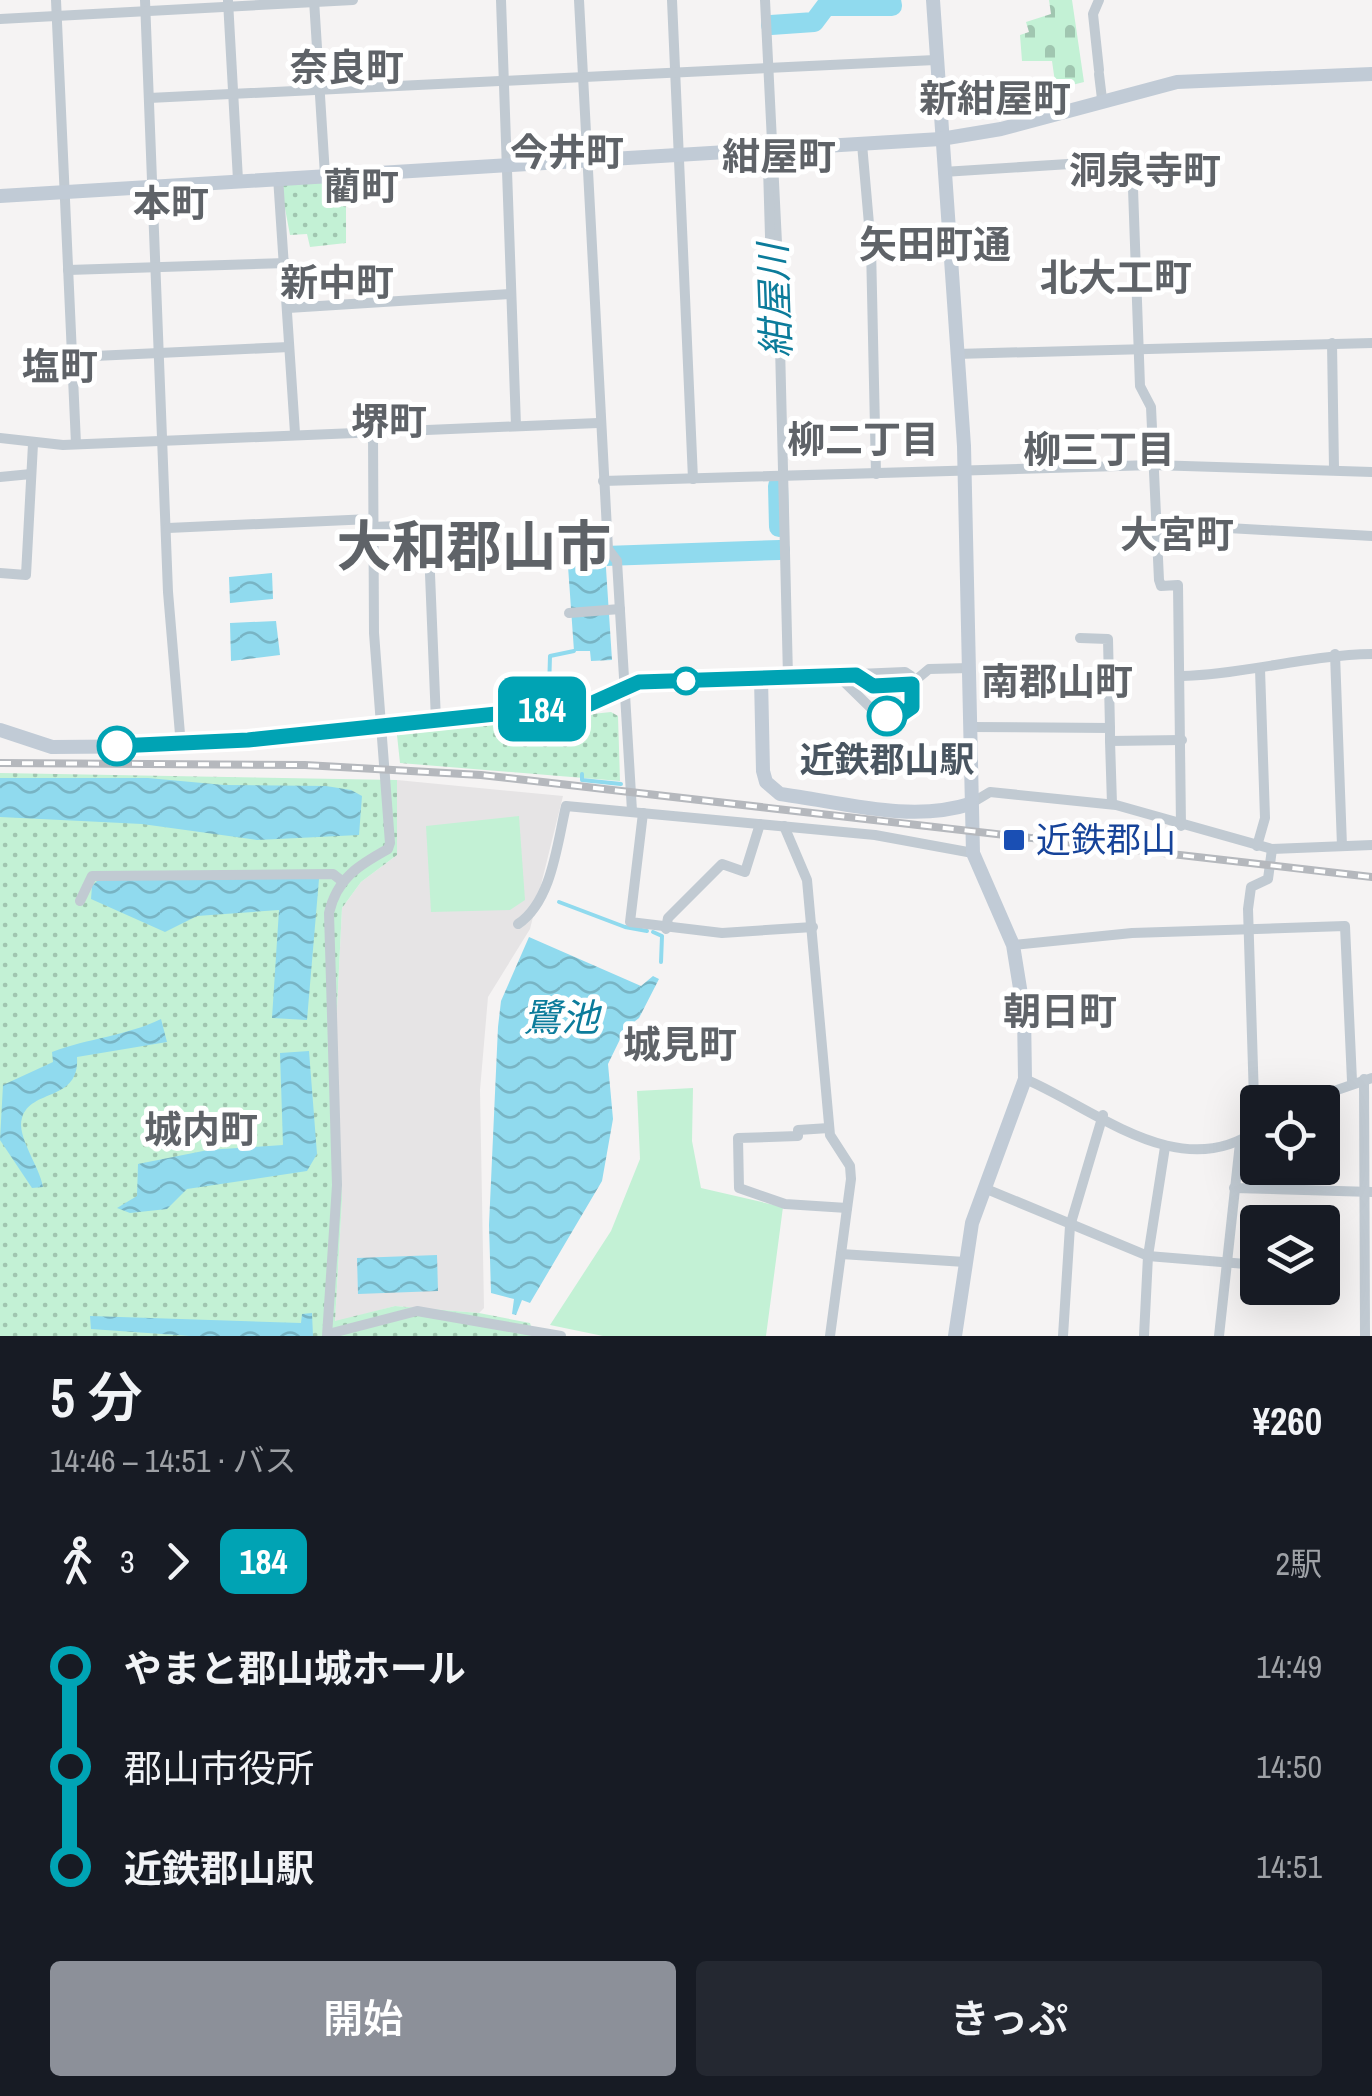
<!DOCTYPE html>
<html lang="ja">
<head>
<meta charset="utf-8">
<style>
	body { margin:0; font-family:"Archivo Narrow","Noto Sans JP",sans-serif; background:#242831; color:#f1f3f6; height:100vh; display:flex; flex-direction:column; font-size:38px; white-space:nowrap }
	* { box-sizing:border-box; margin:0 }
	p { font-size:32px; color:#9ea1a6 }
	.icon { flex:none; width:55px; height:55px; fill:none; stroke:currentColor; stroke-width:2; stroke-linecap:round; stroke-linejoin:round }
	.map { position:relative; height:1336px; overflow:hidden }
	.sheet { display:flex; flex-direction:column; background:#171b24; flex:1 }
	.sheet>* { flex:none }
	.badge { padding:0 20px; border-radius:15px; font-size:35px; line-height:65px }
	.fabs { position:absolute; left:1240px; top:1085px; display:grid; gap:20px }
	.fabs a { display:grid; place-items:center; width:100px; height:100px; border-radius:10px; background:#171b24; box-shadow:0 10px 40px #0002; font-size:50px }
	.map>.badge { position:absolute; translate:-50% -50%; box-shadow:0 0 0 5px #fff }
	.legs { display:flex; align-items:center; gap:15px; height:110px; padding:0 50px; font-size:32px }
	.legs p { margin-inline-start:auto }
	.headline { display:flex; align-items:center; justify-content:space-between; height:170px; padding:0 50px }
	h1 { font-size:55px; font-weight:600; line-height:75px }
	.cta { display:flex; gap:20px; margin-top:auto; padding:20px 50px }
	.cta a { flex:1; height:115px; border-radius:10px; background:#8c9099; color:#fff; font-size:40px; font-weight:600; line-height:115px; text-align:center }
	.cta a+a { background:#242831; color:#f1f3f6 }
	ul { padding:0 50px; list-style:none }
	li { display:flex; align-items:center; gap:35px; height:100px; font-size:38px }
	li i { display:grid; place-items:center; width:15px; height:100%; margin:0 12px; background:currentColor }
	li i::after { content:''; width:25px; height:25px; margin:-12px; border:8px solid; border-radius:50%; background:#171b24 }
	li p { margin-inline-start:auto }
	li:first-child i { background:linear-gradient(#0000 50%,currentColor 0) }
	li:last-child i { background:linear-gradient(currentColor 50%,#0000 0) }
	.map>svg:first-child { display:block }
	.education { fill:#e6e4e5 }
	.green { fill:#c3f1d5 }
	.cemetery { fill:url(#cemetery-stones) }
	.park { fill:url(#park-dots) }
	.water { fill:url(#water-waves) }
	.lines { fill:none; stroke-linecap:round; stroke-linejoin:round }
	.stream { stroke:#90daee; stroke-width:4 }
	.river { stroke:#90daee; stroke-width:20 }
	.street { stroke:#c1cad2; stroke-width:10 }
	.secondary { stroke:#c1cbd6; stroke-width:14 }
	.rail-casing { stroke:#b5b8bd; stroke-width:8 }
	.rail { stroke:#fff; stroke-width:4; stroke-dasharray:11; stroke-linecap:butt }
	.line-1-casing { stroke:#fff; stroke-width:22 }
	.line-1 { stroke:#00a3b4; stroke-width:15 }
	.stop-1-dot { fill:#fff; stroke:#00a3b4; stroke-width:5 }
	.transit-dot { fill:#1a4fb4; stroke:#fff; stroke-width:4 }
	.labels { text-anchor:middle; stroke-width:10; stroke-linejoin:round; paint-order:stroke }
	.stop-label { font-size:35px; font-weight:bold; fill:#4a5661; stroke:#fff }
	.transit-label { font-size:35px; fill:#164399; stroke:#fff; text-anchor:start }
	.neighbourhood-label { font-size:38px; font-weight:bold; fill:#5f6368; stroke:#fff }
	.water-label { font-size:38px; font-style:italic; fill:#0c7c9b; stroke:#fff }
	.town-label { font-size:55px; font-weight:bold; fill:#5f6368; stroke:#fff }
</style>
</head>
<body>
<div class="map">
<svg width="1372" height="1336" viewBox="0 0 1372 1336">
	<defs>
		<pattern id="cemetery-stones" width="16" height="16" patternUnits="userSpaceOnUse" patternTransform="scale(2.5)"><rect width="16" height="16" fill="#c3f1d5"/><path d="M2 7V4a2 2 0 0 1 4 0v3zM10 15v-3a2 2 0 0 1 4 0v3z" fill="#a0c6b0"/></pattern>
		<pattern id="park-dots" width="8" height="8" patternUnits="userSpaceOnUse" patternTransform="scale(2.5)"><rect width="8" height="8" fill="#c3f1d5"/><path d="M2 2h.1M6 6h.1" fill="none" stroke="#a0c6b0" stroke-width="1.8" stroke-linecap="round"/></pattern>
		<pattern id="water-waves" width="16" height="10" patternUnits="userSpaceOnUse" patternTransform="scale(2.5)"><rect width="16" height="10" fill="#90daee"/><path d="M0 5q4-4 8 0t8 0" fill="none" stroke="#78b4c4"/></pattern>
	</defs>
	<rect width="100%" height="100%" fill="#f5f3f3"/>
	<polygon class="education" points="397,780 563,796 530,929 488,997 480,1090 484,1308 479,1313 395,1306 335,1322 342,1200 336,1029 342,908 361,882 397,855"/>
	<g class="green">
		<polygon points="519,816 525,900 510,910 431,912 426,826"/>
		<polygon points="693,1088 692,1141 701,1188 783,1207 766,1336 603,1336 550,1325 611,1231 640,1159 637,1091"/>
	</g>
	<polygon class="cemetery" points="1049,0 1072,0 1084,82 1056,89 1052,61 1022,61 1020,35 1029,32 1026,22 1051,14"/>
	<g class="park">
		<polygon points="280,182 346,182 346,243 310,247 307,234 290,235"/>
		<polygon points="611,712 618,716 620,781 400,763 397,735"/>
		<polygon points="0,773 397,780 397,855 361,882 342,908 336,1029 342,1200 335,1321 395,1306 479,1313 530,1323 534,1336 0,1336"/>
	</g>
	<g class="water">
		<polygon points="598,550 605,553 612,660 591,661 590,651 574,651 567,552"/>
		<polygon points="272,573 273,599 230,603 229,577"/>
		<polygon points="276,621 280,655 231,661 230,623"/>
		<polygon points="0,778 148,778 224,785 326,786 351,790 362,796 359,835 257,840 142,824 0,817"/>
		<polygon points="99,879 319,879 307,1020 272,1018 279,910 197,916 165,932 91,899 92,886"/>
		<polygon points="529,937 641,986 653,976 659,979 639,1018 625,1029 608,1064 613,1119 602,1181 530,1303 522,1300 516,1315 512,1314 514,1299 491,1293 489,1225 498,1027 501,1001"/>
		<path d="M161,1019L167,1042L77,1057C80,1102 31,1088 22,1118C16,1136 40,1167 43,1187L32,1188L0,1140L3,1085L53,1062L52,1052C89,1038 126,1036 161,1019Z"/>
		<polygon points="309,1051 317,1154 307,1171 187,1189 167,1209 130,1213 117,1208 137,1196 138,1164 208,1150 283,1145 280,1053"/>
		<polygon points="437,1255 438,1291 358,1294 357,1258"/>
		<polygon points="312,1313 313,1336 190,1336 91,1329 90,1316 301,1323 302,1314"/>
	</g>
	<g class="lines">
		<g class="stream">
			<polyline points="549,690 550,656 574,651"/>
			<polyline points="582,774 582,780 621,784"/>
			<polyline points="559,902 625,927 647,931"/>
			<polyline points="653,932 662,936 661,962"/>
		</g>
		<g class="river">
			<polyline points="771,25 814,22 826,6 892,6 891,0"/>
			<polyline points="778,486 779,527"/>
			<polyline points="605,556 780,550"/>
		</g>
		<g class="street">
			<polyline points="56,0 76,444"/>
			<polyline points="145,0 168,592 181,746"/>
			<polyline points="314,0 325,175"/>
			<polyline points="501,0 516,426"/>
			<polyline points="579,0 608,549 617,561 632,811"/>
			<polyline points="672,0 693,479"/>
			<polyline points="765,0 778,263 788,677 905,672 911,676 912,707 899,715 879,716 838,676"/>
			<polyline points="1099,0 1093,14 1099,70"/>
			<polyline points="228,1 238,180"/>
			<polyline points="0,19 353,0"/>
			<polyline points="1099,74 1102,99"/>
			<polyline points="149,98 935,60"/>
			<polyline points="862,144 871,247 876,474"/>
			<polyline points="768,167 772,305"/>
			<polyline points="943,172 1132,160 1140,386 1151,407 1159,580 1161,586 1178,585 1181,826"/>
			<polyline points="278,177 295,433"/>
			<polyline points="68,270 286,263"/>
			<polyline points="288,308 510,294"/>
			<polyline points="1332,343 1334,469"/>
			<polyline points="956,354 1372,343"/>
			<polyline points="73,357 289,347"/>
			<polyline points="0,438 63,445 598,423"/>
			<polyline points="0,477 31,474"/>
			<polyline points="603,481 1153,465 1372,472"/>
			<polyline points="1157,524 1372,536"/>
			<polyline points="371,527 428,525 436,721"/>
			<polyline points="168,528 371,519"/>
			<polyline points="0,573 26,575 33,444"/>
			<polyline points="569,613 620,609"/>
			<polyline points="1080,638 1108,639 1110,728"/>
			<polyline points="1335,654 1342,846"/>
			<polyline points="859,676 873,685 911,684 929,669 970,668"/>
			<path d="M1182,676C1247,674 1308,655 1372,654"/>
			<polyline points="971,727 1110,728 1110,741 1182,740"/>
			<polyline points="1110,741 1112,804"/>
			<polyline points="970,804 990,792 1116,805 1272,849 1372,845"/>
			<polyline points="643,813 630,922 722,933 813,927"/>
			<polyline points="784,826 807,880 830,1135 850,1166 851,1179 830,1336"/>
			<polyline points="1257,846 1265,818 1260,669"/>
			<polyline points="80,901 92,876 333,874 342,881"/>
			<path d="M518,924C552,901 557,844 566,806L875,835L973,853"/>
			<polyline points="666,929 668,918 722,864 745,872 760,824"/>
			<polyline points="1013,945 1132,933 1345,926 1352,1081"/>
			<path d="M1025,1079C1096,1109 1180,1185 1257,1130"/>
			<polyline points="1364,1079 1365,1336"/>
			<polyline points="1302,1102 1372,1078"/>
			<polyline points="829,1128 798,1130 798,1136 738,1138 739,1188 785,1204 847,1208"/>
			<polyline points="1255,1131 1248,909 1251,887 1268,879 1272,849"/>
			<polyline points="984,1188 1148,1256 1258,1265"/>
			<polyline points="1234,1188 1372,1192"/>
			<polyline points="841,1254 965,1262"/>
			<polyline points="328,1334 417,1311 561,1336"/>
			<path d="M327,1336L337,1185L329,913C337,878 359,865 388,849L390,843L374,633L373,433"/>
			<polyline points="1063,1336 1070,1226 1103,1115"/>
			<polyline points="1144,1336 1148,1256 1165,1147"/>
			<polyline points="1219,1336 1240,1143"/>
		</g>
		<g class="secondary">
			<polyline points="933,0 964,446 973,853 1013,945 1024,1013 1025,1079 972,1223 955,1336"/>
			<polyline points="0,196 941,139 1001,129 1177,82 1372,74"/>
			<path d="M761,678L763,771L766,782L780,794C842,802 910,823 970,804"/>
			<polyline points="0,730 52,747 181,746 589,703 639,682 788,677"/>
		</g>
		<defs>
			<polyline id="rail" points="0,763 305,765 481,775 1372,877"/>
		</defs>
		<use href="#rail" class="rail-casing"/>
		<use href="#rail" class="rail"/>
	</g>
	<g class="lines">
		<defs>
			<polyline id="line-1" points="117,746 248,740 590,704 639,682 856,675 873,686 912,684 912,707 899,716 887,716"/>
		</defs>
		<use href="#line-1" class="line-1-casing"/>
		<use href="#line-1" class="line-1"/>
	</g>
	<g class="stop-1-dot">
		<circle cx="686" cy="681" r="12"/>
		<circle cx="887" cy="716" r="18"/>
		<circle cx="117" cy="746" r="18"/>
	</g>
	<rect class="transit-dot" x="1002" y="828" width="24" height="24" rx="5"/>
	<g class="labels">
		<g class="stop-label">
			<text x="887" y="772">近鉄郡山駅</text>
		</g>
		<g class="transit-label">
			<text x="1036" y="852">近鉄郡山</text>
		</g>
		<g class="neighbourhood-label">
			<text x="347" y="81">奈良町</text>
			<text x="995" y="112">新紺屋町</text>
			<text x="567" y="166">今井町</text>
			<text x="779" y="170">紺屋町</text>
			<text x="1145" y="184">洞泉寺町</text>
			<text x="361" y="200">藺町</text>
			<text x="171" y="217">本町</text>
			<text x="935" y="258">矢田町通</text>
			<text x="1116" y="291">北大工町</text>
			<text x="337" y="296">新中町</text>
			<text x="60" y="380">塩町</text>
			<text x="389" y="435">堺町</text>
			<text x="863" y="453">柳二丁目</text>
			<text x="1099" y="463">柳三丁目</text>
			<text x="1177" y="548">大宮町</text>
			<text x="1057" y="695">南郡山町</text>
			<text x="1060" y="1025">朝日町</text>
			<text x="680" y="1058">城見町</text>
			<text x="201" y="1143">城内町</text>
		</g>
		<g class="water-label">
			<text transform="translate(775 301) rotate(-92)" y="13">紺屋川</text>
			<text x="561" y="1031">鷺池</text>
		</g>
		<g class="town-label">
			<text x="474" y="566">大和郡山市</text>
		</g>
	</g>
</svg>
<div class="fabs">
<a><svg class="icon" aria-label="locate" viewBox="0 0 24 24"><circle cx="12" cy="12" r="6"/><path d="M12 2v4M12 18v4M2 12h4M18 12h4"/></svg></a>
<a><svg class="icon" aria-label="layers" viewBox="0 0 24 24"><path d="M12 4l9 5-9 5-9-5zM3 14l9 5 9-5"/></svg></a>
</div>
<b class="badge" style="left:542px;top:709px;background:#00a3b4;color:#fff">184</b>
</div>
<section class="sheet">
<div class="headline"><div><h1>5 分</h1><p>14:46 – 14:51 · バス</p></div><b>¥260</b></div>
<div class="legs"><svg class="icon" aria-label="walk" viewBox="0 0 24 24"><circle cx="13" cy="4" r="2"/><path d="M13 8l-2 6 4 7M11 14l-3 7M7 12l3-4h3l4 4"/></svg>3<svg class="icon" aria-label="forward" viewBox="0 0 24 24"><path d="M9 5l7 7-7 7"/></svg><b class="badge" style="background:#00a3b4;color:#fff">184</b><p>2駅</p></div>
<ul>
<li><i style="color:#00a3b4"></i><b>やまと郡山城ホール</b><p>14:49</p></li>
<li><i style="color:#00a3b4"></i><span>郡山市役所</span><p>14:50</p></li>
<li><i style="color:#00a3b4"></i><b>近鉄郡山駅</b><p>14:51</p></li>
</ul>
<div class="cta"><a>開始</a><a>きっぷ</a></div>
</section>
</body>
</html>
